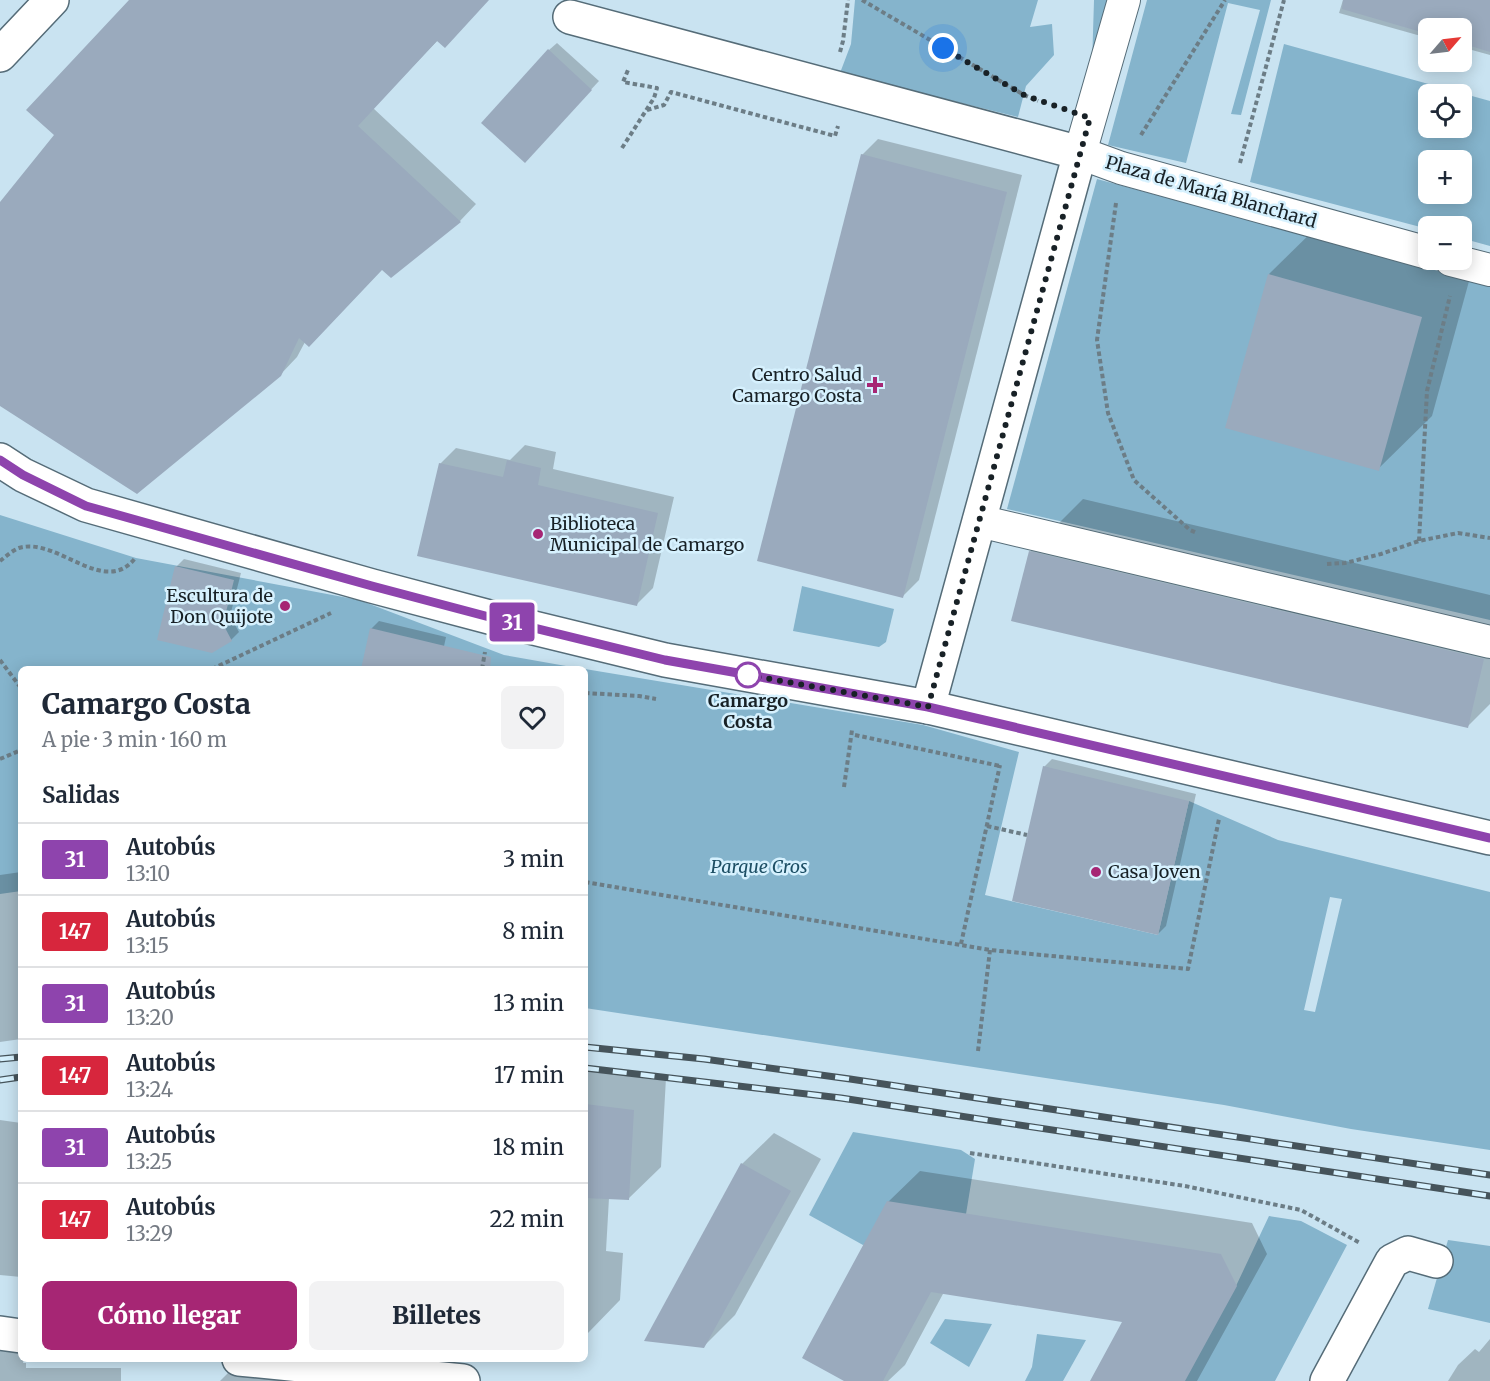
<!DOCTYPE html>
<html lang="es">
<head>
<meta charset="utf-8">
<style>
	body { margin:0; font-family:Merriweather,serif; background:#f2f2f3; color:#1f2937; height:100vh; display:flex; flex-direction:column; font-size:22px; white-space:nowrap }
	* { box-sizing:border-box; margin:0 }
	p { font-size:20px; color:#747a83 }
	.icon { flex:none; width:33px; height:33px; fill:none; stroke:currentColor; stroke-width:2; stroke-linecap:round; stroke-linejoin:round }
	.map { position:relative; flex:1; overflow:hidden }
	.panel { position:absolute; left:18px; top:666px; width:570px; height:696px; display:flex; flex-direction:column; background:#fff; border-radius:9px; box-shadow:0 3px 15px #0003 }
	.panel>* { flex:none }
	.badge { padding:0 12px; border-radius:4px; font-size:21px; line-height:39px }
	.needle { width:39px; rotate:62deg }
	.tools { position:absolute; left:1418px; top:18px; display:grid; gap:12px }
	.tools a { display:grid; place-items:center; width:54px; height:54px; border-radius:9px; background:#fff; box-shadow:0 3px 15px #0003; font-size:30px }
	.you { position:absolute; width:30px; height:30px; margin:-15px; border:4px solid #fff; border-radius:50%; background:#1a73e8; box-shadow:0 0 0 9px #1a73e833 }
	.map>.badge { position:absolute; translate:-50% -50%; box-shadow:0 0 0 3px #fff }
	h2 { padding:0 24px; font-size:22px; line-height:54px }
	.round { display:grid; place-items:center; flex:none; width:63px; height:63px; border-radius:9px; background:#f2f2f3 }
	.head { display:flex; align-items:center; justify-content:space-between; height:102px; padding:0 24px }
	h1 { font-size:28px; font-weight:800; line-height:45px }
	.action { display:flex; gap:12px; margin-top:auto; padding:12px 24px }
	.action a { flex:1; height:69px; border-radius:9px; background:#a62674; color:#fff; font-size:24px; font-weight:800; line-height:69px; text-align:center }
	.action a+a { background:#f2f2f3; color:#1f2937 }
	ul { padding:0; list-style:none }
	li { display:flex; align-items:center; gap:18px; height:72px; padding:0 24px; border-top:2px solid #e0e1e3 }
	li div { flex:1 }
	li b { display:block; font-size:22px }
	li em { font-style:normal }
	li .badge { min-width:66px; font-weight:700; text-align:center }
	.map>svg:first-child { display:block }
	.green { fill:#85b4cc; fill-rule:evenodd }
	.shadow { fill:#0003 }
	.building { fill:#9aaabd }
	.lines { fill:none; stroke-linecap:round; stroke-linejoin:round }
	.pedestrian-casing { stroke:#556c78; stroke-width:34 }
	.minor-casing { stroke:#556c78; stroke-width:36 }
	.path { stroke:#6c7d86; stroke-width:4; stroke-dasharray:4.5 3; stroke-linecap:butt }
	.pedestrian { stroke:#fff; stroke-width:32 }
	.minor { stroke:#fff; stroke-width:33 }
	.rail-casing { stroke:#46545b; stroke-width:7 }
	.rail { stroke:#d6f1fe; stroke-width:4.5; stroke-dasharray:14; stroke-linecap:butt }
	.line-casing { stroke:#fff; stroke-width:14 }
	.line { stroke:#8e44ad; stroke-width:9 }
	.walk { stroke:#182126; stroke-width:6; stroke-dasharray:0 10.8 }
	.poi-dot { fill:#a62674; stroke:#d6f1fe; stroke-width:2 }
	.stop-dot { fill:#fff; stroke:#8e44ad; stroke-width:3 }
	.labels { text-anchor:middle; stroke-width:5; stroke-linejoin:round; paint-order:stroke }
	.street-label { font-size:18px; fill:#182126; stroke:#d6f1fe }
	.poi-label { font-size:18px; fill:#182126; stroke:#d6f1fe; text-anchor:end }
	.stop-label { font-size:18px; font-weight:bold; fill:#182126; stroke:#d6f1fe }
	.park-label { font-size:18px; font-style:italic; fill:#1c4e64; stroke:#d6f1fe }
</style>
</head>
<body>
<div class="map">
<svg width="1490" height="1381" viewBox="0 0 1490 1381">
	<rect width="100%" height="100%" fill="#c9e3f1"/>
	<g class="green">
		<polygon points="855,0 1038,0 1030,27 1052,24 1054,55 1026,86 1018,117 840,73 851,44"/>
		<polygon points="1094,0 1109,0 1092,65"/>
		<polygon points="1147,0 1271,0 1241,115 1231,114 1260,10 1228,3 1186,163 1108,145"/>
		<path d="M1284,44L1490,101V246L1461,238V226H1428V229L1250,182ZM1428,94H1461V128H1428ZM1428,160H1461V194H1428Z"/>
		<polygon points="1097,179 1490,285 1490,620 1007,509"/>
		<polygon points="0,515 136,558 359,600 504,655 583,669 21,669 21,891 0,894"/>
		<polygon points="802,586 894,609 886,642 879,647 793,631"/>
		<path d="M585,669L923,725L1019,752L985,895L1158,935L1189,801L1278,840L1490,892V1150L1351,1129L1224,1105L585,1008ZM1330,897L1342,899L1315,1012L1304,1010Z"/>
		<polygon points="853,1132 961,1150 975,1159 966,1214 863,1245 809,1215"/>
		<polygon points="1269,1216 1301,1221 1347,1245 1275,1381 1184,1381 1236,1286"/>
		<polygon points="1448,1240 1490,1246 1490,1323 1428,1309"/>
		<polygon points="945,1319 992,1324 969,1367 930,1343"/>
		<polygon points="1037,1334 1086,1340 1063,1381 1025,1381 1032,1367"/>
	</g>
	<g class="shadow">
		<polygon points="131,0 488,0 438,40 373,108 476,204 460,221 383,268 305,342 297,357 280,375 0,404 0,205 56,134"/>
		<polygon points="1343,0 1490,0 1490,55 1461,47 1461,28 1428,28 1428,38 1339,13"/>
		<polygon points="557,43 599,81 532,153 549,50"/>
		<polygon points="878,139 1022,175 919,580 903,596 862,155"/>
		<polygon points="1323,221 1474,263 1432,416 1378,469 1269,274"/>
		<polygon points="525,445 556,452 553,469 674,497 653,588 637,604 440,464 456,448 510,460"/>
		<polygon points="1083,499 1490,595 1490,704 1468,726 1030,552"/>
		<polygon points="184,559 241,573 230,616 239,632 231,640 176,567"/>
		<polygon points="379,621 446,637 439,669 372,669 371,629"/>
		<polygon points="1052,759 1196,794 1166,926 1158,934 1044,767"/>
		<polygon points="21,872 21,1039 0,1042 0,875"/>
		<polygon points="585,1071 666,1078 661,1167 628,1199 609,1198 606,1251 623,1253 620,1300 588,1333 585,1332"/>
		<polygon points="0,1120 21,1123 21,1277 0,1275"/>
		<polygon points="774,1133 821,1159 735,1315 703,1347 742,1164"/>
		<polygon points="920,1171 1252,1223 1267,1254 1197,1381 1091,1381 1124,1320 944,1292 905,1365 888,1381 847,1381 888,1202"/>
		<polygon points="0,1336 21,1338 21,1359 24,1359 23,1363 26,1363 26,1368 121,1368 121,1381 0,1381"/>
		<polygon points="1490,1339 1490,1381 1448,1381 1458,1365 1475,1349 1479,1352"/>
		<polygon points="242,1359 339,1381 220,1381"/>
	</g>
	<g class="building">
		<polygon points="129,0 489,0 445,48 437,41 358,126 461,222 391,278 382,270 309,347 299,338 281,376 137,494 0,406 0,202 54,135 26,110"/>
		<polygon points="1343,0 1490,0 1490,52 1461,43 1461,28 1428,28 1428,34 1342,9"/>
		<polygon points="548,49 592,90 525,163 481,123"/>
		<polygon points="861,154 1007,192 903,598 757,561"/>
		<polygon points="1268,274 1422,317 1379,471 1225,428"/>
		<polygon points="507,460 541,468 538,485 658,513 637,606 417,556 439,463 503,477"/>
		<polygon points="1029,551 1484,659 1468,728 1011,621"/>
		<polygon points="175,566 234,580 223,624 232,641 212,653 157,640"/>
		<polygon points="370,628 491,657 490,669 361,669"/>
		<polygon points="1043,766 1189,801 1158,935 1012,901"/>
		<polygon points="585,1104 634,1110 629,1200 585,1198"/>
		<polygon points="741,1163 791,1191 704,1348 644,1341"/>
		<polygon points="887,1201 1221,1254 1237,1286 1185,1381 1090,1381 1122,1322 931,1292 883,1381 844,1381 802,1358"/>
	</g>
	<g class="lines">
		<defs>
			<g id="pedestrian">
				<polyline points="1124,0 1080,153 1121,168 1428,253"/>
				<polyline points="1451,260 1490,270"/>
				<polyline points="979,521 1490,642"/>
			</g>
			<g id="minor">
				<polyline points="570,17 1080,153 928,707"/>
				<polyline points="0,55 52,0"/>
				<polyline points="0,460 23,475 86,505 372,586 493,618 665,660 928,707 1490,838"/>
				<polyline points="0,1333 21,1336"/>
				<polyline points="239,1359 463,1381"/>
				<polyline points="1327,1381 1392,1261 1408,1253 1436,1261"/>
			</g>
		</defs>
		<use href="#pedestrian" class="pedestrian-casing"/>
		<use href="#minor" class="minor-casing"/>
		<g class="path">
			<polyline points="862,0 1024,95 1038,101"/>
			<polyline points="840,52 843,41 848,0"/>
			<polyline points="647,110 664,105 671,92 835,136 838,126"/>
			<polyline points="1141,135 1225,0"/>
			<polyline points="622,148 654,98 657,88 623,82 628,70"/>
			<polyline points="1240,163 1284,0"/>
			<polyline points="1116,203 1097,340 1108,413 1134,480 1190,530 1197,533"/>
			<polyline points="1419,541 1427,391 1450,296"/>
			<path d="M0,561C5,557 13,550 19,548C57,536 105,599 136,557"/>
			<polyline points="1327,564 1345,563 1381,554 1419,541 1458,533 1490,538"/>
			<polyline points="0,660 21,688"/>
			<polyline points="212,669 331,613"/>
			<polyline points="482,669 485,652"/>
			<polyline points="585,693 639,696 656,699"/>
			<polyline points="855,735 1000,766"/>
			<polyline points="0,759 21,750"/>
			<polyline points="844,787 852,730"/>
			<polyline points="987,826 1027,835"/>
			<polyline points="585,882 990,950 1188,969 1219,819"/>
			<polyline points="961,944 1000,765"/>
			<polyline points="978,1051 990,950"/>
			<polyline points="970,1153 1185,1186 1301,1210 1360,1243"/>
		</g>
		<use href="#pedestrian" class="pedestrian"/>
		<use href="#minor" class="minor"/>
		<defs>
			<g id="rail">
				<polyline points="585,1047 704,1059 850,1079 1490,1175"/>
				<polyline points="0,1059 21,1057"/>
				<polyline points="585,1068 841,1098 1490,1196"/>
				<polyline points="0,1080 21,1077"/>
			</g>
		</defs>
		<use href="#rail" class="rail-casing"/>
		<use href="#rail" class="rail"/>
	</g>
	<g class="lines">
		<defs>
			<polyline id="line" points="0,460 23,475 86,506 372,586 493,618 665,660 928,707 1490,838"/>
		</defs>
		<use href="#line" class="line-casing"/>
		<use href="#line" class="line"/>
		<polyline class="walk" points="748,675 928,707 1090,118 1024,95 943,48"/>
	</g>
	<g class="poi-dot">
		<path d="M872 376h6v6h6v6h-6v6h-6v-6h-6v-6h6z"/>
		<circle cx="538" cy="534" r="6"/>
		<circle cx="285" cy="606" r="6"/>
		<circle cx="1096" cy="872" r="6"/>
	</g>
	<circle class="stop-dot" cx="748" cy="675" r="12"/>
	<g class="labels">
		<g class="street-label">
			<text transform="translate(1211 192) rotate(16)" y="6">Plaza de María Blanchard</text>
		</g>
		<g class="poi-label">
			<text x="862" y="381">Centro Salud<tspan x="862" dy="21">Camargo Costa</tspan></text>
			<text x="550" y="530" text-anchor="start">Biblioteca<tspan x="550" dy="21">Municipal de Camargo</tspan></text>
			<text x="273" y="602">Escultura de<tspan x="273" dy="21">Don Quijote</tspan></text>
			<text x="1108" y="878" text-anchor="start">Casa Joven</text>
		</g>
		<g class="stop-label">
			<text x="748" y="707">Camargo<tspan x="748" dy="21">Costa</tspan></text>
		</g>
		<g class="park-label">
			<text x="759" y="873">Parque Cros</text>
		</g>
	</g>
</svg>
<div class="tools">
<a><svg class="needle" viewBox="-14 -14 28 28"><path d="M0-13l5 13h-10z" fill="#e53935"/><path d="M0 13l5-13h-10z" fill="#747a83"/></svg></a>
<a><svg class="icon" aria-label="locate" viewBox="0 0 24 24"><circle cx="12" cy="12" r="6"/><path d="M12 2v4M12 18v4M2 12h4M18 12h4"/></svg></a>
<a>+</a>
<a>−</a>
</div>
<div class="you" style="left:943px;top:48px"></div>
<b class="badge" style="left:512px;top:622px;background:#8e44ad;color:#fff">31</b>
<section class="panel">
<div class="head"><div><h1>Camargo Costa</h1><p>A pie · 3 min · 160 m</p></div><a class="round"><svg class="icon" aria-label="heart" viewBox="0 0 24 24"><path d="M12 20l-8-8c-3-5 5-10 8-4 3-6 11-1 8 4z"/></svg></a></div>
<h2>Salidas</h2>
<ul>
<li><span class="badge" style="background:#8e44ad;color:#fff">31</span><div><b>Autobús</b><p>13:10</p></div><em>3 min</em></li>
<li><span class="badge" style="background:#d7263d;color:#fff">147</span><div><b>Autobús</b><p>13:15</p></div><em>8 min</em></li>
<li><span class="badge" style="background:#8e44ad;color:#fff">31</span><div><b>Autobús</b><p>13:20</p></div><em>13 min</em></li>
<li><span class="badge" style="background:#d7263d;color:#fff">147</span><div><b>Autobús</b><p>13:24</p></div><em>17 min</em></li>
<li><span class="badge" style="background:#8e44ad;color:#fff">31</span><div><b>Autobús</b><p>13:25</p></div><em>18 min</em></li>
<li><span class="badge" style="background:#d7263d;color:#fff">147</span><div><b>Autobús</b><p>13:29</p></div><em>22 min</em></li>
</ul>
<div class="action"><a>Cómo llegar</a><a>Billetes</a></div>
</section>
</div>
</body>
</html>
